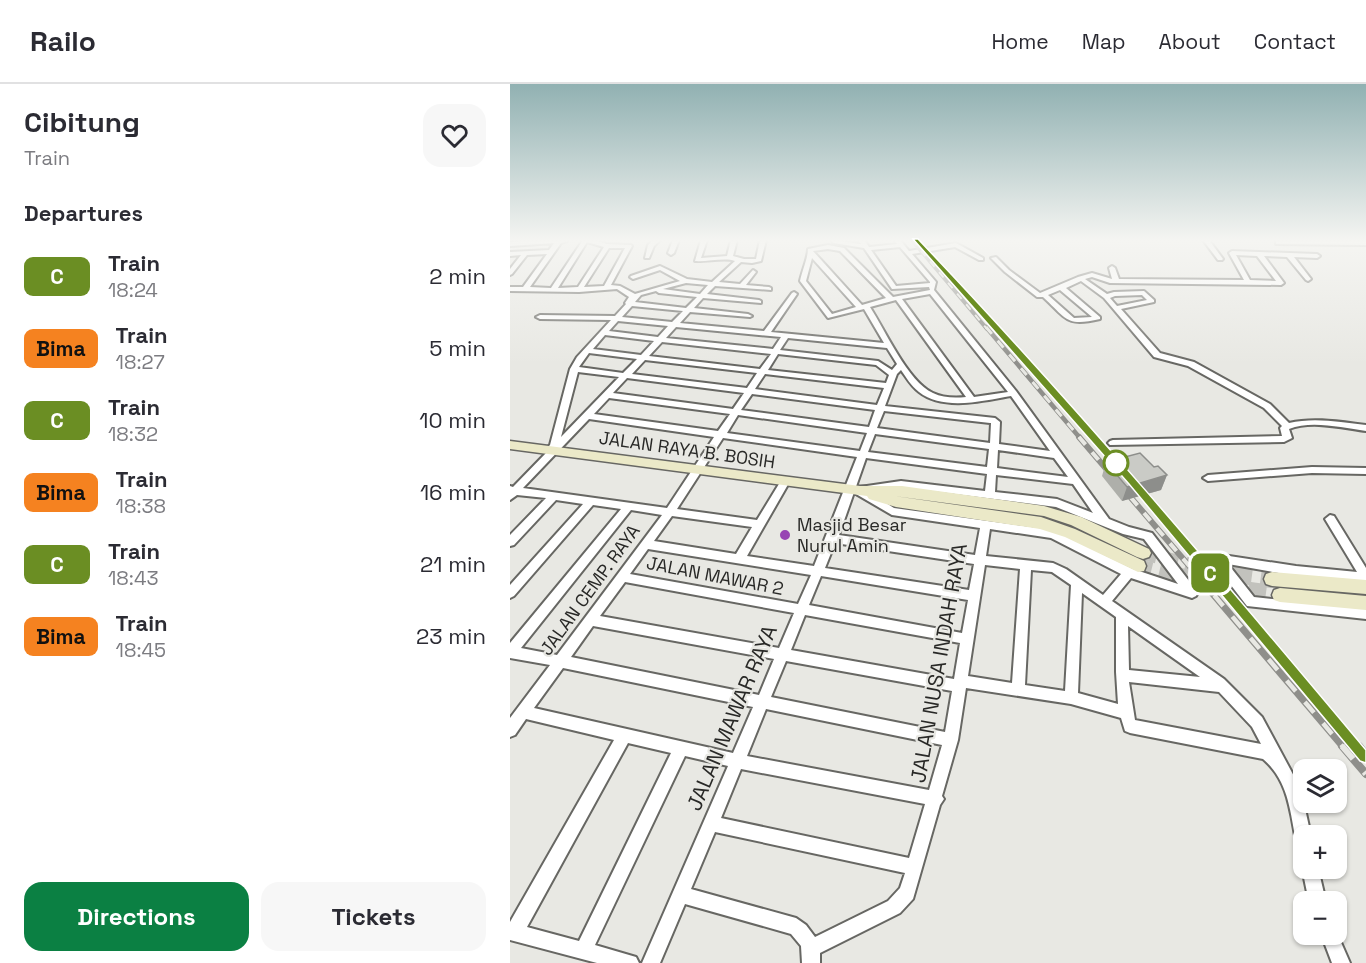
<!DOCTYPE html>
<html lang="en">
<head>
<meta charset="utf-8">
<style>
	body { margin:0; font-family:"Space Grotesk",sans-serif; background:#f7f7f7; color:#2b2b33; height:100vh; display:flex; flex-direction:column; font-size:22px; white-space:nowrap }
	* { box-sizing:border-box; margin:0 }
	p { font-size:20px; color:#7c7c81 }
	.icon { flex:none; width:33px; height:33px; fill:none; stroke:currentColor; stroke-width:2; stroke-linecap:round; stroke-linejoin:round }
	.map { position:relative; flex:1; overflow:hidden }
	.drawer { display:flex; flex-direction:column; background:#fff; width:510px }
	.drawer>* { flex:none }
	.badge { padding:0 12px; border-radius:9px; font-size:21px; line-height:39px }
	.controls { position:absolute; left:783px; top:675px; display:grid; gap:12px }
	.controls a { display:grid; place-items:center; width:54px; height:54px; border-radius:12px; background:#fff; box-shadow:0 2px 4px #0004; font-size:30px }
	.map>.badge { position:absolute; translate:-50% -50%; box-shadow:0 0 0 3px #fff }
	h2 { padding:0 24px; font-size:22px; line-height:54px }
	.round { display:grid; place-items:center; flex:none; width:63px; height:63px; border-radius:18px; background:#f7f7f7 }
	.overview { display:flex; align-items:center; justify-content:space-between; height:102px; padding:0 24px }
	h1 { font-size:28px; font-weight:800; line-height:45px }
	.button { display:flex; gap:12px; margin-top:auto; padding:12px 24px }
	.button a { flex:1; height:69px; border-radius:18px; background:#0b8043; color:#fff; font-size:24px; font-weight:800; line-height:69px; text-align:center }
	.button a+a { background:#f7f7f7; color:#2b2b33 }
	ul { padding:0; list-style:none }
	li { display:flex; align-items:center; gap:18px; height:72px; padding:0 24px }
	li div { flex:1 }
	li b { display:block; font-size:22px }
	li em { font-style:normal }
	li .badge { min-width:66px; font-weight:700; text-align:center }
	header { display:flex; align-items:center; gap:36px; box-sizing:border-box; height:84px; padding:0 30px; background:#fff; border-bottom:2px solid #e1e1e2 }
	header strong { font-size:28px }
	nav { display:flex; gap:33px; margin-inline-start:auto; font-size:21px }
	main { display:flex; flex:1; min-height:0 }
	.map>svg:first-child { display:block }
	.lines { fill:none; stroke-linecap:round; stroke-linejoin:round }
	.secondary-tunnel-far1 { stroke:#c2c2bd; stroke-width:14; stroke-dasharray:14 8; stroke-linecap:butt }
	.secondary-tunnel { stroke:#c2c2bd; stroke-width:18; stroke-dasharray:18 9; stroke-linecap:butt }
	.minor-casing { stroke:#676763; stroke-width:4 }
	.secondary-casing { stroke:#676763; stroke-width:3 }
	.minor { fill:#fff; fill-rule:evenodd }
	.secondary { fill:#ebe9c8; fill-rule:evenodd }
	.rail-far4-casing { stroke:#8f8f8b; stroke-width:4 }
	.rail-far3-casing { stroke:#8f8f8b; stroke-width:4.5 }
	.rail-far2-casing { stroke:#8f8f8b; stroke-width:6 }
	.rail-far1-casing { stroke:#8f8f8b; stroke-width:7 }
	.rail-casing { stroke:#8f8f8b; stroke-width:8 }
	.rail-far4 { stroke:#e8e8e3; stroke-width:2; stroke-dasharray:7; stroke-linecap:butt }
	.rail-far3 { stroke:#e8e8e3; stroke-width:3; stroke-dasharray:9; stroke-linecap:butt }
	.rail-far2 { stroke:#e8e8e3; stroke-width:4; stroke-dasharray:10; stroke-linecap:butt }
	.rail-far1 { stroke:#e8e8e3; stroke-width:4.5; stroke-dasharray:14; stroke-linecap:butt }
	.rail { stroke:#e8e8e3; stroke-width:6; stroke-dasharray:17; stroke-linecap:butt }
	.wall { fill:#aeafaa }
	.shaded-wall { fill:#8d8e8b }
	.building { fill:#cacbc6; stroke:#8d8e8b; stroke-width:1.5 }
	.line { fill:#6b8e23; stroke:#fff; stroke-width:1.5 }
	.stop-dot { fill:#fff; stroke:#6b8e23; stroke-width:3 }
	.poi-dot { fill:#9844b3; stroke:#e8e8e3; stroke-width:2 }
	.labels { text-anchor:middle; stroke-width:4.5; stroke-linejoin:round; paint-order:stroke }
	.street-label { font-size:18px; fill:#292927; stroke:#e8e8e3 }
	.poi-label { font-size:18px; fill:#292927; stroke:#e8e8e3; text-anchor:start }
	.near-street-label { font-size:21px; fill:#292927; stroke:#e8e8e3 }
</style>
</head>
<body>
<header>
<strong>Railo</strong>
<nav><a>Home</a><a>Map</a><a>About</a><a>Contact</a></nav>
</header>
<main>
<section class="drawer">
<div class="overview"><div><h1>Cibitung</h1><p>Train</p></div><a class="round"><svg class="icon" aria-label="heart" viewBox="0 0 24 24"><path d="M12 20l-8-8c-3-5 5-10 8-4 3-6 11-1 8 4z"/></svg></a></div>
<h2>Departures</h2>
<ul>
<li><span class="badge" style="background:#6b8e23;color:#fff">C</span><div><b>Train</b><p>18:24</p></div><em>2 min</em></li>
<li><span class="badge" style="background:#f58220;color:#111">Bima</span><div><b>Train</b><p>18:27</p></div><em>5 min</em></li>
<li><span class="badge" style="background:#6b8e23;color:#fff">C</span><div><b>Train</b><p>18:32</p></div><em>10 min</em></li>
<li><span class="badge" style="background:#f58220;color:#111">Bima</span><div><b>Train</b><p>18:38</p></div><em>16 min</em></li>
<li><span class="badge" style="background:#6b8e23;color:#fff">C</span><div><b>Train</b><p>18:43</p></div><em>21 min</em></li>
<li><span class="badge" style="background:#f58220;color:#111">Bima</span><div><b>Train</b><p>18:45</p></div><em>23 min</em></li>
</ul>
<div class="button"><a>Directions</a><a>Tickets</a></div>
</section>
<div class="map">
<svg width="856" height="879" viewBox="0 0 856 879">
	<rect width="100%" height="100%" fill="#e8e8e3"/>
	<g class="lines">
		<g class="secondary-tunnel-far1">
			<polyline points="633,469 709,488 735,491"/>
			<polyline points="628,482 665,491"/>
		</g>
		<g class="secondary-tunnel">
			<polyline points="659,490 710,503 770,511"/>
			<polyline points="724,490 762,495"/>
		</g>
		<defs>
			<g id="minor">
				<path d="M32,156L57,157L51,159L20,203L41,204L73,156H84L97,160L121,161L122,162L101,201L110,202L125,210L170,197L150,186L123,195L120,193L121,192L150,182L177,195L202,198L225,177C215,173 197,178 185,177L191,156H197L191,174L217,172L221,156H227L223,172L234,175H246L250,156H256L251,177L242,179L231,178L209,198L230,200L243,186L246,188L236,201L259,203L261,204V206L205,202L197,210L249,216L251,217V219L193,214L184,224L238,230L242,232L240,233L180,228L170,239L254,247L282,209L284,208L287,210L261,248L374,259L354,225L318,234L290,197C292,187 298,174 298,165L318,161L334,164L383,213L420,206L419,203L382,205L354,164L324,159L321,156L351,160L348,156H354L359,163L387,160L384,156H390L399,167L446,159L473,174V176H469L445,163L402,170L426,198L424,206L506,307L599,435L619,443L642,449L686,506L688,509L686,512L682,514L621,494L602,517L714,595L752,633L786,696L794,720L801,752H794V765L788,763L786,757C780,726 778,696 753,675L620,649L615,647L611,634L561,620L456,604L448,656L432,712L434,715L430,721L403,815L390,829L310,869V879H292L291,862L281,850L175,820L150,879H132L218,682L175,672L85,861L126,873L129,879H87L0,856V838L104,656L16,635L5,651L0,653V634L40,581L0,574V559L111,425L83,421L4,512L0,514V501L73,420L46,416L4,461L0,462V451L36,414L7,411L0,416V402L3,403L37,368L35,366L40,361L60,285L67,273L101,236L30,235L26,233L30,231L105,232L116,220L115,219L119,213L107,205L69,208L0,207V203H13L37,170L17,171L2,190L0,191V185L11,171L0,172V168L39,166L44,159L0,162V158ZM77,158L94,163L68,203L48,204ZM390,163L420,198V199L386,202L361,166ZM99,164H115L94,202L74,203ZM318,165L330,167L376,214L352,221L303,167ZM302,174L346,223L322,230L296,197ZM176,199L198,201L190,210L153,205ZM146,207L149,209L187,213L176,224L125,218L131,211ZM420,210L498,308L464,313L392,215ZM386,216L456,313C445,314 433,314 423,309C398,298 375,246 360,223ZM122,222L173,227L162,238L112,233ZM108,237L158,242L148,253L99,247ZM166,243L271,253L263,265L156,254ZM95,251L144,257L131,271L83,265ZM278,254L377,264L387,280L382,286L368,277L270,266ZM152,258L261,270L250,285L139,272ZM79,269L127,275L113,289L69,283ZM268,270L366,281L379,291L376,299L258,286ZM135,276L247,289L237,304L122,290ZM391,286C396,293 401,302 409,308C433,327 473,317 501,312L540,367L489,360L490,338L485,334L375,322L387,290ZM68,288L109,293L51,353ZM255,290L374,304L367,321L245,305ZM117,294L234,309L223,325L103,309ZM242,310L365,326L359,343L231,326ZM99,314L220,330L208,347L84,330ZM374,327L480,339H481L480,359L367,344ZM228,331L357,349L350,367L217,349ZM79,335L204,353L157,424L13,404ZM365,350L479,365L477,383L358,368ZM213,354L347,373L304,482L237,472L280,397L278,395H272L247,436L167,425ZM488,366L544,374L558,393L487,384ZM356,374L477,390L475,407L391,397L350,403L345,407L346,410L382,431L470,444L465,471L329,451ZM486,391L563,400L583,429L547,415L485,408ZM391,403L546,423L613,450L634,455L668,500L623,485L543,446L384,424L360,409ZM121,426L152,431L47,571L11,564ZM162,432L242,443L226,470L144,457ZM480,445L541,454L611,490L593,511L556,485L543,479L476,472ZM325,459L464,480L459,506L315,484ZM138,465L301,491L288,520L120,490ZM475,481L510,485L502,599L458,592ZM521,486L542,488L561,501L555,607L515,601ZM311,492L458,516L452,549L299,521ZM115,498L284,529L269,564L90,532ZM572,509L606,533V588L608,620L568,609ZM295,531L450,559L444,595L281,566ZM83,542L264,575L249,611L61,573ZM618,542L690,593L619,586ZM276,577L442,607L435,648L261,613ZM53,584L243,623L223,669L24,624ZM619,598L709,608L742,643L751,660L625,636ZM256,625L432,661L419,706L237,672ZM118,659L161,669L69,857L17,843ZM231,685L415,720L399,774L211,734ZM205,748L395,789L390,804L378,817L305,853L296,841L286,834L181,805Z"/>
				<polygon points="143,156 150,156 144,162 139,174 135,174 138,161"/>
				<polygon points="163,156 169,156 164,169 161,171 158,169"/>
				<polygon points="693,156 699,156 713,175 712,176 708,176"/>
				<polygon points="768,157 856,157 856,161 766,160 766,158"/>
				<path d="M722,167L807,170L810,172L807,174L784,173L801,195L798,197L796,196L777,173L754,172L774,199L771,201L600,199L582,193L575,195L597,210L604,208L634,207L644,216V218L611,225L650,269L684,278L760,320L779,339C804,333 831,338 856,341V347C832,344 802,336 779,345L782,354L774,358L600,361L598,359L600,357L603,356L772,352L770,344L772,342L754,324L678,282L644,273L594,214L571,197L556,204L590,233V235C556,243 557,235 533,213H527L495,188L481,174L486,173L499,186L530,209L568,193L582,189L602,195L599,184L602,182L605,184L609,195L734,196L719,169ZM726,171L747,172L766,197L740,196ZM550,206L582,233L564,234L538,211ZM632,211L637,216L607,222L600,214L605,212Z"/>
				<polygon points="802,383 856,384 856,390 802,389 698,397 693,394 698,391"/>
				<polygon points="820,431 824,432 856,484 856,499 786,492 718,480 744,513 856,525 856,535 737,522 700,474 702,471 706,470 786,482 847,488 815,435"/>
				<polygon points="794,780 794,784 808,784 816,818 799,818 792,784"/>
				<polygon points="826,847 840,879 822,879 811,850 826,850"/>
			</g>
			<g id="secondary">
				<polygon points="0,357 350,402 392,402 534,422 571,433 639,465 641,469 639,473 633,475 627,473 561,441 534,432 384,412 531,433 565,445 634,477 636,482 634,487 628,488 555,453 530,445 386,423 359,415 357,412 0,365"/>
				<polygon points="762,488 856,496 856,510 762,502 756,500 754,495 756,490"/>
				<polygon points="770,504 856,512 856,526 770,518 764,516 762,511 764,506"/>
			</g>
		</defs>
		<use href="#minor" class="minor-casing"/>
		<use href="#secondary" class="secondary-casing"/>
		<use href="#minor" class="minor"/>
		<use href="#secondary" class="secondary"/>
		<defs>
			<polyline id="rail-far4" points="402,156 477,245"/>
			<g id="rail-far3">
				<polyline points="476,243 570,354"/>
				<polyline points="497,256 585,354"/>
			</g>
			<g id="rail-far2">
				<polyline points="569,353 687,491"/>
				<polyline points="583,353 703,491"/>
			</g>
			<g id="rail-far1">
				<polyline points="686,490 834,664"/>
				<polyline points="702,490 850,664"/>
			</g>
			<g id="rail">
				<polyline points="832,662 856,690"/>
				<polyline points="849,662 856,671"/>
			</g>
		</defs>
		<use href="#rail-far4" class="rail-far4-casing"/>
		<use href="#rail-far3" class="rail-far3-casing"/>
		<use href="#rail-far2" class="rail-far2-casing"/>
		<use href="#rail-far1" class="rail-far1-casing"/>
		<use href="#rail" class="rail-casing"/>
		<use href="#rail-far4" class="rail-far4"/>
		<use href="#rail-far3" class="rail-far3"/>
		<use href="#rail-far2" class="rail-far2"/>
		<use href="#rail-far1" class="rail-far1"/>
		<use href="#rail" class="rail"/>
	</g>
	<polygon class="wall" points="596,378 657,391 651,406 612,417 592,392"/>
	<polygon class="shaded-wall" points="657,391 651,406 612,417 617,403"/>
	<polygon class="building" points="630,369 644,383 648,382 657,391 617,403 596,378"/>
	<linearGradient id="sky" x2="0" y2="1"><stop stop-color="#91b1b2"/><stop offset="0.56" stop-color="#f5f5f2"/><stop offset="1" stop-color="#f5f5f2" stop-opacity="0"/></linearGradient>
	<rect width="856" height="280" fill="url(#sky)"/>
	<path class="line" d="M403,155H408C565,320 712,494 856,666V679L850,677L619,400Z"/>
	<circle class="stop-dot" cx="606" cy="379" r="12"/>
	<circle class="poi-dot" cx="275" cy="451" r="6"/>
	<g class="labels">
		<g class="street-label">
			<text transform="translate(177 366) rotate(8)" y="6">JALAN RAYA B. BOSIH</text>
			<text transform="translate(205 492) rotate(11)" y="6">JALAN MAWAR 2</text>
			<text transform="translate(80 506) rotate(-54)" y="6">JALAN CEMP. RAYA</text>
		</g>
		<g class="poi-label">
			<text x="287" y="447">Masjid Besar<tspan x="287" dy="21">Nurul Amin</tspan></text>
		</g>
		<g class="near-street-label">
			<text transform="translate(429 579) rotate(-80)" y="7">JALAN NUSA INDAH RAYA</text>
			<text transform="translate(222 634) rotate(-67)" y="7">JALAN MAWAR RAYA</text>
		</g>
	</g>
</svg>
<div class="controls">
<a><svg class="icon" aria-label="layers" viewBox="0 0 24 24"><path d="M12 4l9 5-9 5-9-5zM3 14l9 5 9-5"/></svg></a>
<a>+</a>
<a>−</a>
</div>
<b class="badge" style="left:700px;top:489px;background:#6b8e23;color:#fff">C</b>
</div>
</main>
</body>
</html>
